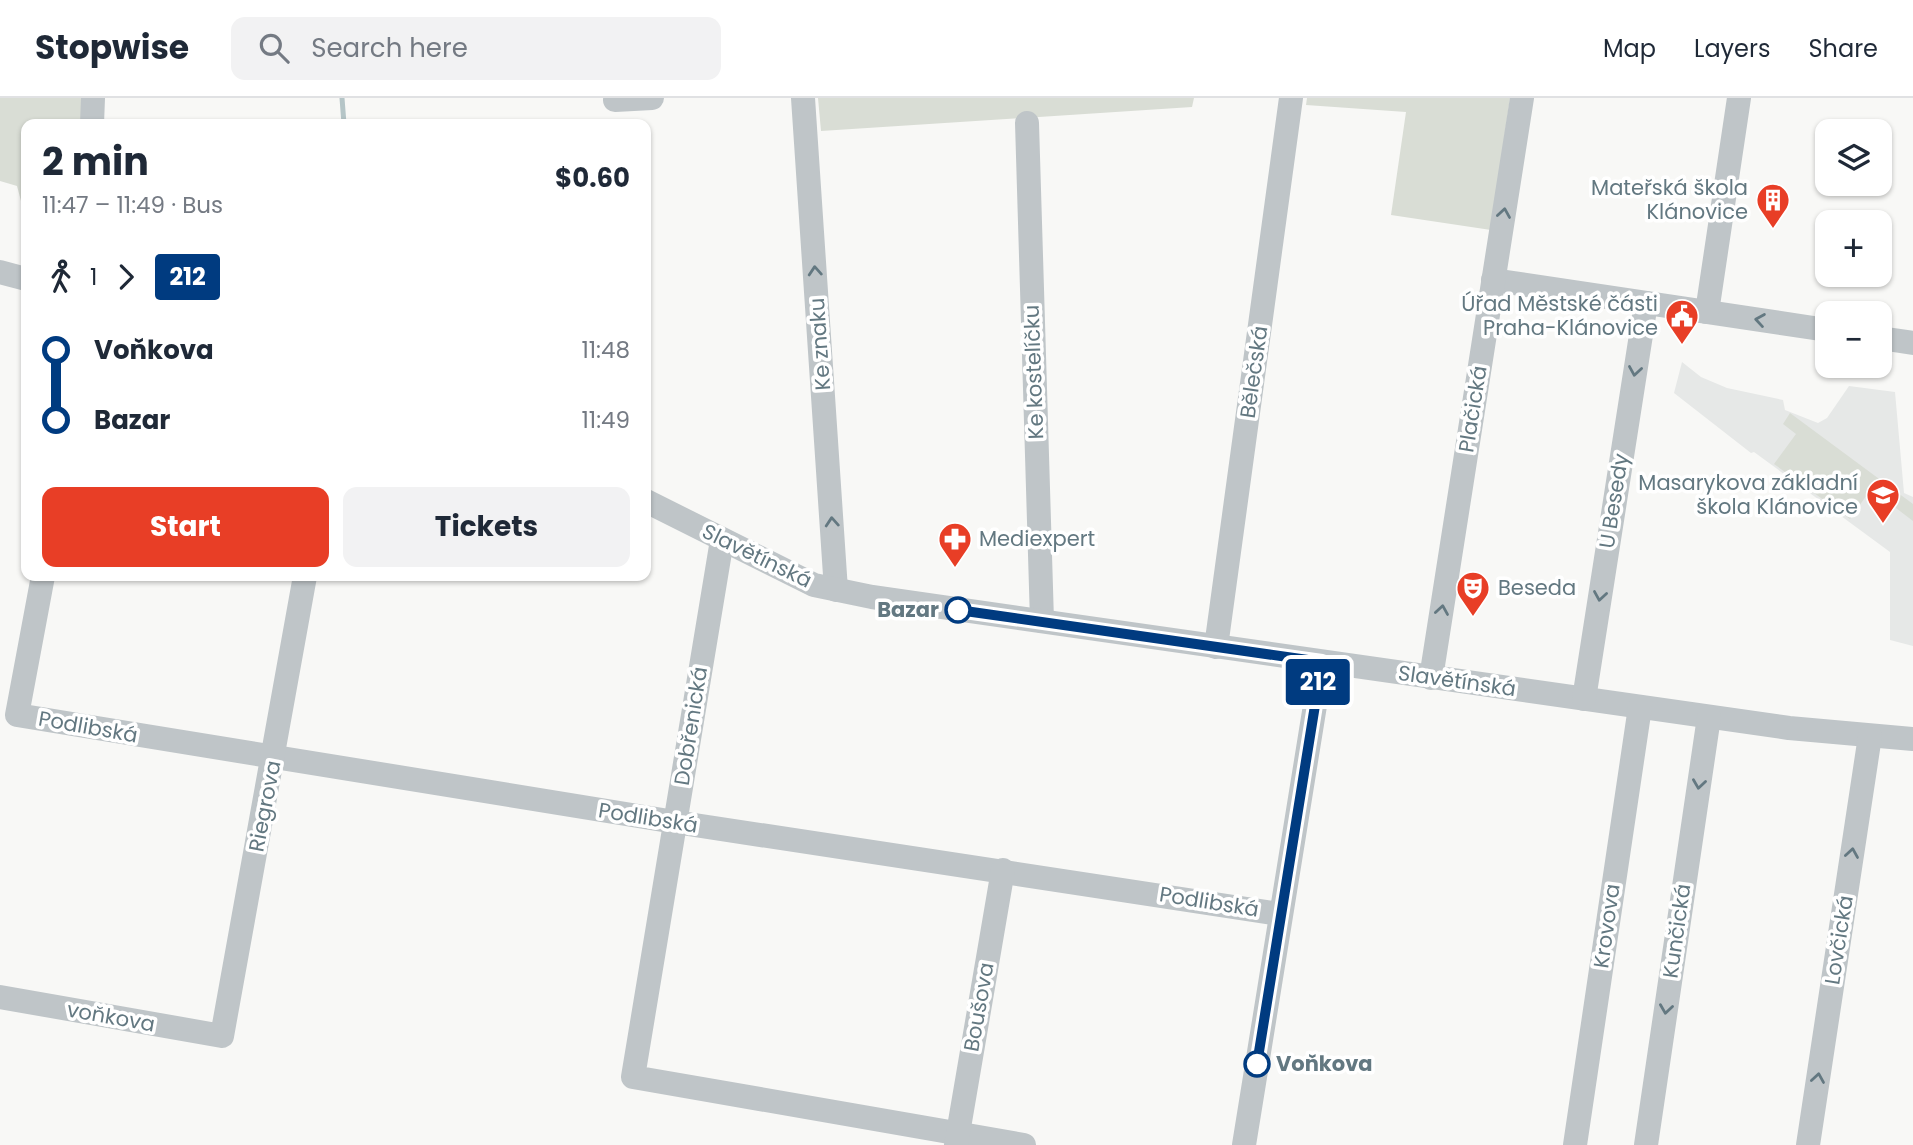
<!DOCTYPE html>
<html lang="en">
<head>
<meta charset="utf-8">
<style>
	body { margin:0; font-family:Poppins,sans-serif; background:#f2f2f3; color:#1f2937; height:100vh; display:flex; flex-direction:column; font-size:26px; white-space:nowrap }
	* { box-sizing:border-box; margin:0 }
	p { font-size:23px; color:#747a83 }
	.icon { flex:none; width:38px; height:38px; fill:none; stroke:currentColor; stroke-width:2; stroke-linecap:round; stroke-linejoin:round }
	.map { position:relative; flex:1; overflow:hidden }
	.drawer { position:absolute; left:21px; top:21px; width:630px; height:462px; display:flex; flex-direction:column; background:#fff; border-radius:14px; box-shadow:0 2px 5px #0004 }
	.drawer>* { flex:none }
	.badge { padding:0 14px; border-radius:5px; font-size:24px; line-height:46px }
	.fabs { position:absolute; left:1815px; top:21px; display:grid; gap:14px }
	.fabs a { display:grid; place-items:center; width:77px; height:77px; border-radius:14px; background:#fff; box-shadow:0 2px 5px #0004; font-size:35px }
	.map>.badge { position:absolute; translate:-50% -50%; box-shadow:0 0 0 4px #fff }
	.legs { display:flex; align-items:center; gap:10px; height:77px; padding:0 21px; font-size:23px }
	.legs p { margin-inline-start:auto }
	.overview { display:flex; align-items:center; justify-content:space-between; height:119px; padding:0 21px }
	h1 { font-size:38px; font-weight:700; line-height:52px }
	.button { display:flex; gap:14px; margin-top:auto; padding:14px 21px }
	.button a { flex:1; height:80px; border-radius:14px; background:#e83e26; color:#fff; font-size:28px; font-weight:700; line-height:80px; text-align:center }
	.button a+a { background:#f2f2f3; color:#1f2937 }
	ul { padding:0 21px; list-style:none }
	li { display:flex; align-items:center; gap:24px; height:70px; font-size:26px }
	li i { display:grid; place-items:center; width:10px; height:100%; margin:0 9px; background:currentColor }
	li i::after { content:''; width:18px; height:18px; margin:-9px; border:5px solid; border-radius:50%; background:#fff }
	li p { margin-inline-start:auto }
	li:first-child i { background:linear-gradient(#0000 50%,currentColor 0) }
	li:last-child i { background:linear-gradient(currentColor 50%,#0000 0) }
	header { display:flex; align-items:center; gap:42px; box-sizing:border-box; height:98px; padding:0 35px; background:#fff; border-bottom:2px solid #e0e1e3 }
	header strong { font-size:33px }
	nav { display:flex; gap:38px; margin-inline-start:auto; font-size:24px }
	.search { width:490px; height:63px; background:#f2f2f3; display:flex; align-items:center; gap:18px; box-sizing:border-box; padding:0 24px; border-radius:14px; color:#747a83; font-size:26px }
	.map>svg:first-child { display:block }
	.built { fill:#e6e8e7 }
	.green { fill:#d9ddd5 }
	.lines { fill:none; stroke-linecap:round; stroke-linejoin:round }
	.stream { stroke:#b5c5c7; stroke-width:5 }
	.minor { stroke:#bfc5c8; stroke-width:24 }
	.oneway { stroke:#637881 }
	.line-1-casing { stroke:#fff; stroke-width:16 }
	.line-1 { stroke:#003b80; stroke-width:10 }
	.stop-1-dot { fill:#fff; stroke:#003b80; stroke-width:3.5 }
	.labels { text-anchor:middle; stroke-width:7; stroke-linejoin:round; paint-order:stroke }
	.poi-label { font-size:21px; fill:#637881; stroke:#fff; text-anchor:end }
	.street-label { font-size:21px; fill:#637881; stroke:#fff }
	.stop-label { font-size:21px; font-weight:bold; fill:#637881; stroke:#fff; text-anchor:end }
</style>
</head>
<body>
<header>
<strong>Stopwise</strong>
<div class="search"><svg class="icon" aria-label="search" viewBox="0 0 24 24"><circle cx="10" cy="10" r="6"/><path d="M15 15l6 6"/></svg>Search here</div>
<nav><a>Map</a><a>Layers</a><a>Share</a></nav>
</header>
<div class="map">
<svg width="1913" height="1047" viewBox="0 0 1913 1047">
	<rect width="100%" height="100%" fill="#f8f8f6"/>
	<polygon class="built" points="1682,264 1701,279 1727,290 1783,302 1785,312 1818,325 1827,320 1849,288 1895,294 1904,395 1913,399 1913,548 1890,542 1890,454 1754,354 1751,355 1674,295"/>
	<g class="green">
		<polygon points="0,0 83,0 82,26 26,26 26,122 17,88 0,83"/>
		<polygon points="818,0 1194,0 1192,9 821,33"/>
		<polygon points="1307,0 1510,0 1491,132 1391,117 1406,14 1306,7"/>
		<polygon points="1790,315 1913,406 1913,423 1871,391 1850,421 1774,366 1796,336 1783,326"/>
	</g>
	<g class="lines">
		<polyline class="stream" points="342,0 344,26"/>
		<g class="minor">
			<polyline points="803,0 836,492"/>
			<polyline points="615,2 652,0"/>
			<polyline points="1027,25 1042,523"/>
			<polyline points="92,26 93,0"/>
			<polyline points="0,174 26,181"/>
			<polyline points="1493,182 1827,232"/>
			<polyline points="1707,214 1739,0"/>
			<polyline points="1880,240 1913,245"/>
			<polyline points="646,403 814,487 872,499 1789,630 1913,641"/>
			<polyline points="722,442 633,979 1024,1047"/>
			<polyline points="43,478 17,617 675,724 1280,816"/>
			<polyline points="1216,549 1291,0"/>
			<polyline points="1431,580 1522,0"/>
			<polyline points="1584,601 1646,205"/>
			<polyline points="0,899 222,938 305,478"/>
			<polyline points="956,1047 1003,772"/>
			<polyline points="1244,1047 1322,564"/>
			<polyline points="1575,1047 1640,609"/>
			<polyline points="1646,1047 1709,619"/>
			<polyline points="1808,1047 1870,638"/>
		</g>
	</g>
	<defs><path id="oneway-chevron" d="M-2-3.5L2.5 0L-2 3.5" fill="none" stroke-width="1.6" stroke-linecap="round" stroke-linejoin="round" transform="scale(1.75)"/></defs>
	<g class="oneway">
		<use href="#oneway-chevron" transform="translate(1504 115) rotate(-81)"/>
		<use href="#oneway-chevron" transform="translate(815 173) rotate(-94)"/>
		<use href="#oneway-chevron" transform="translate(1760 222) rotate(-171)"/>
		<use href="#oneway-chevron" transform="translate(1635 273) rotate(99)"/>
		<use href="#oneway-chevron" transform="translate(832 424) rotate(-94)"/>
		<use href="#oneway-chevron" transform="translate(1600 498) rotate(99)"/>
		<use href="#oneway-chevron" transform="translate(1442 512) rotate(-81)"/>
		<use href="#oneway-chevron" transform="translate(1699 686) rotate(98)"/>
		<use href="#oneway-chevron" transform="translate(1852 755) rotate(-81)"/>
		<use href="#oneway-chevron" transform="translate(1666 911) rotate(98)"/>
		<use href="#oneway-chevron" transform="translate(1818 980) rotate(-81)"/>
	</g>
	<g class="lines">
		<defs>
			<polyline id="line-1" points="958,512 1322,564 1257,966"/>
		</defs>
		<use href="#line-1" class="line-1-casing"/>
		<use href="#line-1" class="line-1"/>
	</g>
	<defs>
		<symbol id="building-pin" viewBox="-11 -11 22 30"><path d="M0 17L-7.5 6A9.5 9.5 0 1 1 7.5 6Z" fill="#e83e26" stroke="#fff"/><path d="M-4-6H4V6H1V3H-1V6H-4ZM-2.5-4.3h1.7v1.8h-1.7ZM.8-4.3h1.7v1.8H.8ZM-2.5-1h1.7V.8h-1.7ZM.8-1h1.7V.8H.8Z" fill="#fff"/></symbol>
		<symbol id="civic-pin" viewBox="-11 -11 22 30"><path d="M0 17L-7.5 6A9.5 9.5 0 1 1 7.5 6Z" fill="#e83e26" stroke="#fff"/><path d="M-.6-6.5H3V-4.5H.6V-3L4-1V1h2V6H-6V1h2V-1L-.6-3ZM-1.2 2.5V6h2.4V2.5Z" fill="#fff"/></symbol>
		<symbol id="school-pin" viewBox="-11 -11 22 30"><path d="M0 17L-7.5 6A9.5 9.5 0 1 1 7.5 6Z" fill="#e83e26" stroke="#fff"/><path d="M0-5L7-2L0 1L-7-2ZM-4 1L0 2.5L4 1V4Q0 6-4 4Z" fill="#fff"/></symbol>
		<symbol id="pharmacy-pin" viewBox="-11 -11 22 30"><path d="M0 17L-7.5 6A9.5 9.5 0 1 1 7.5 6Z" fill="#e83e26" stroke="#fff"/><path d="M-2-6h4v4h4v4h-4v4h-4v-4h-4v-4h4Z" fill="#fff"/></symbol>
		<symbol id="theatre-pin" viewBox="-11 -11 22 30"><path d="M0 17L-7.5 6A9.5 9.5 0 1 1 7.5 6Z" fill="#e83e26" stroke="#fff"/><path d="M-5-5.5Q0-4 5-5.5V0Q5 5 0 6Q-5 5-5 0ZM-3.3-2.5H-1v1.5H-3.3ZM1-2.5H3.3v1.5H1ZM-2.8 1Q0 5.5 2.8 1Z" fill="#fff"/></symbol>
	</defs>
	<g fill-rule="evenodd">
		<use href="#building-pin" x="1754" y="83" width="38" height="52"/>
		<use href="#civic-pin" x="1663" y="199" width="38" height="52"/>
		<use href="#school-pin" x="1864" y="378" width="38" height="52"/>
		<use href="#pharmacy-pin" x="936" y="422" width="38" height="52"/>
		<use href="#theatre-pin" x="1454" y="471" width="38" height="52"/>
	</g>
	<g class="stop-1-dot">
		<circle cx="958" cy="512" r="12"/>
		<circle cx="1257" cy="966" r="12"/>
	</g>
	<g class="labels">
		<g class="poi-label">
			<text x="1748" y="97">Mateřská škola<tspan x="1748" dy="24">Klánovice</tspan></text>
			<text x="1658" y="213">Úřad Městské části<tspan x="1658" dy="24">Praha-Klánovice</tspan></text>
			<text x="1858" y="392">Masarykova základní<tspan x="1858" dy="24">škola Klánovice</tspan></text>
			<text x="979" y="448" text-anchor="start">Mediexpert</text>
			<text x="1498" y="497" text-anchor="start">Beseda</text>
		</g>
		<g class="street-label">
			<text transform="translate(820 246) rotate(-94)" y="7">Ke znaku</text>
			<text transform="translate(1034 274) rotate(-92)" y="7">Ke kostelíčku</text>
			<text transform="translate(1254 274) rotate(-82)" y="7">Bělečská</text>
			<text transform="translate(1473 311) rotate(-81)" y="7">Plačická</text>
			<text transform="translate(1614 403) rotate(-81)" y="7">U Besedy</text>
			<text transform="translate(757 458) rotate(26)" y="7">Slavětínská</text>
			<text transform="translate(1457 583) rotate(8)" y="7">Slavětínská</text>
			<text transform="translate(691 628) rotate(-81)" y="7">Dobřenická</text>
			<text transform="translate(88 629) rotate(10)" y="7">Podlibská</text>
			<text transform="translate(265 708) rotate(-79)" y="7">Riegrova</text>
			<text transform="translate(648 720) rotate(9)" y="7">Podlibská</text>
			<text transform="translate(1209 804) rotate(9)" y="7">Podlibská</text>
			<text transform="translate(1607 828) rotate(-82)" y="7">Krovova</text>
			<text transform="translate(1677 833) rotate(-82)" y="7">Kunčická</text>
			<text transform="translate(1839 842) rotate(-81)" y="7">Lovčická</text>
			<text transform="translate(979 909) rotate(-80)" y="7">Boušova</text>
			<text transform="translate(111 919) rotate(10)" y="7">voňkova</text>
		</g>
		<g class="stop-label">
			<text x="939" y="519">Bazar</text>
			<text x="1276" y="973" text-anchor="start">Voňkova</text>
		</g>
	</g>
</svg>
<div class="fabs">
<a><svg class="icon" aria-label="layers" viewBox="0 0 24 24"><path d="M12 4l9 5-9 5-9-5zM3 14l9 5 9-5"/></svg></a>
<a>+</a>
<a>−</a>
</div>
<b class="badge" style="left:1318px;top:584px;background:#003b80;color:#fff">212</b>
<section class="drawer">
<div class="overview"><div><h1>2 min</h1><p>11:47 – 11:49 · Bus</p></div><b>$0.60</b></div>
<div class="legs"><svg class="icon" aria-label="walk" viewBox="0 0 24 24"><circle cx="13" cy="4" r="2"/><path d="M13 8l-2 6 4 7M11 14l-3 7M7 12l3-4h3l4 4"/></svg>1<svg class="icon" aria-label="forward" viewBox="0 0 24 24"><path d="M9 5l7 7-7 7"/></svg><b class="badge" style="background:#003b80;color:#fff">212</b></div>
<ul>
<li><i style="color:#003b80"></i><b>Voňkova</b><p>11:48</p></li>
<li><i style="color:#003b80"></i><b>Bazar</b><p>11:49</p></li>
</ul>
<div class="button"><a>Start</a><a>Tickets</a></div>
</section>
</div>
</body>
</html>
